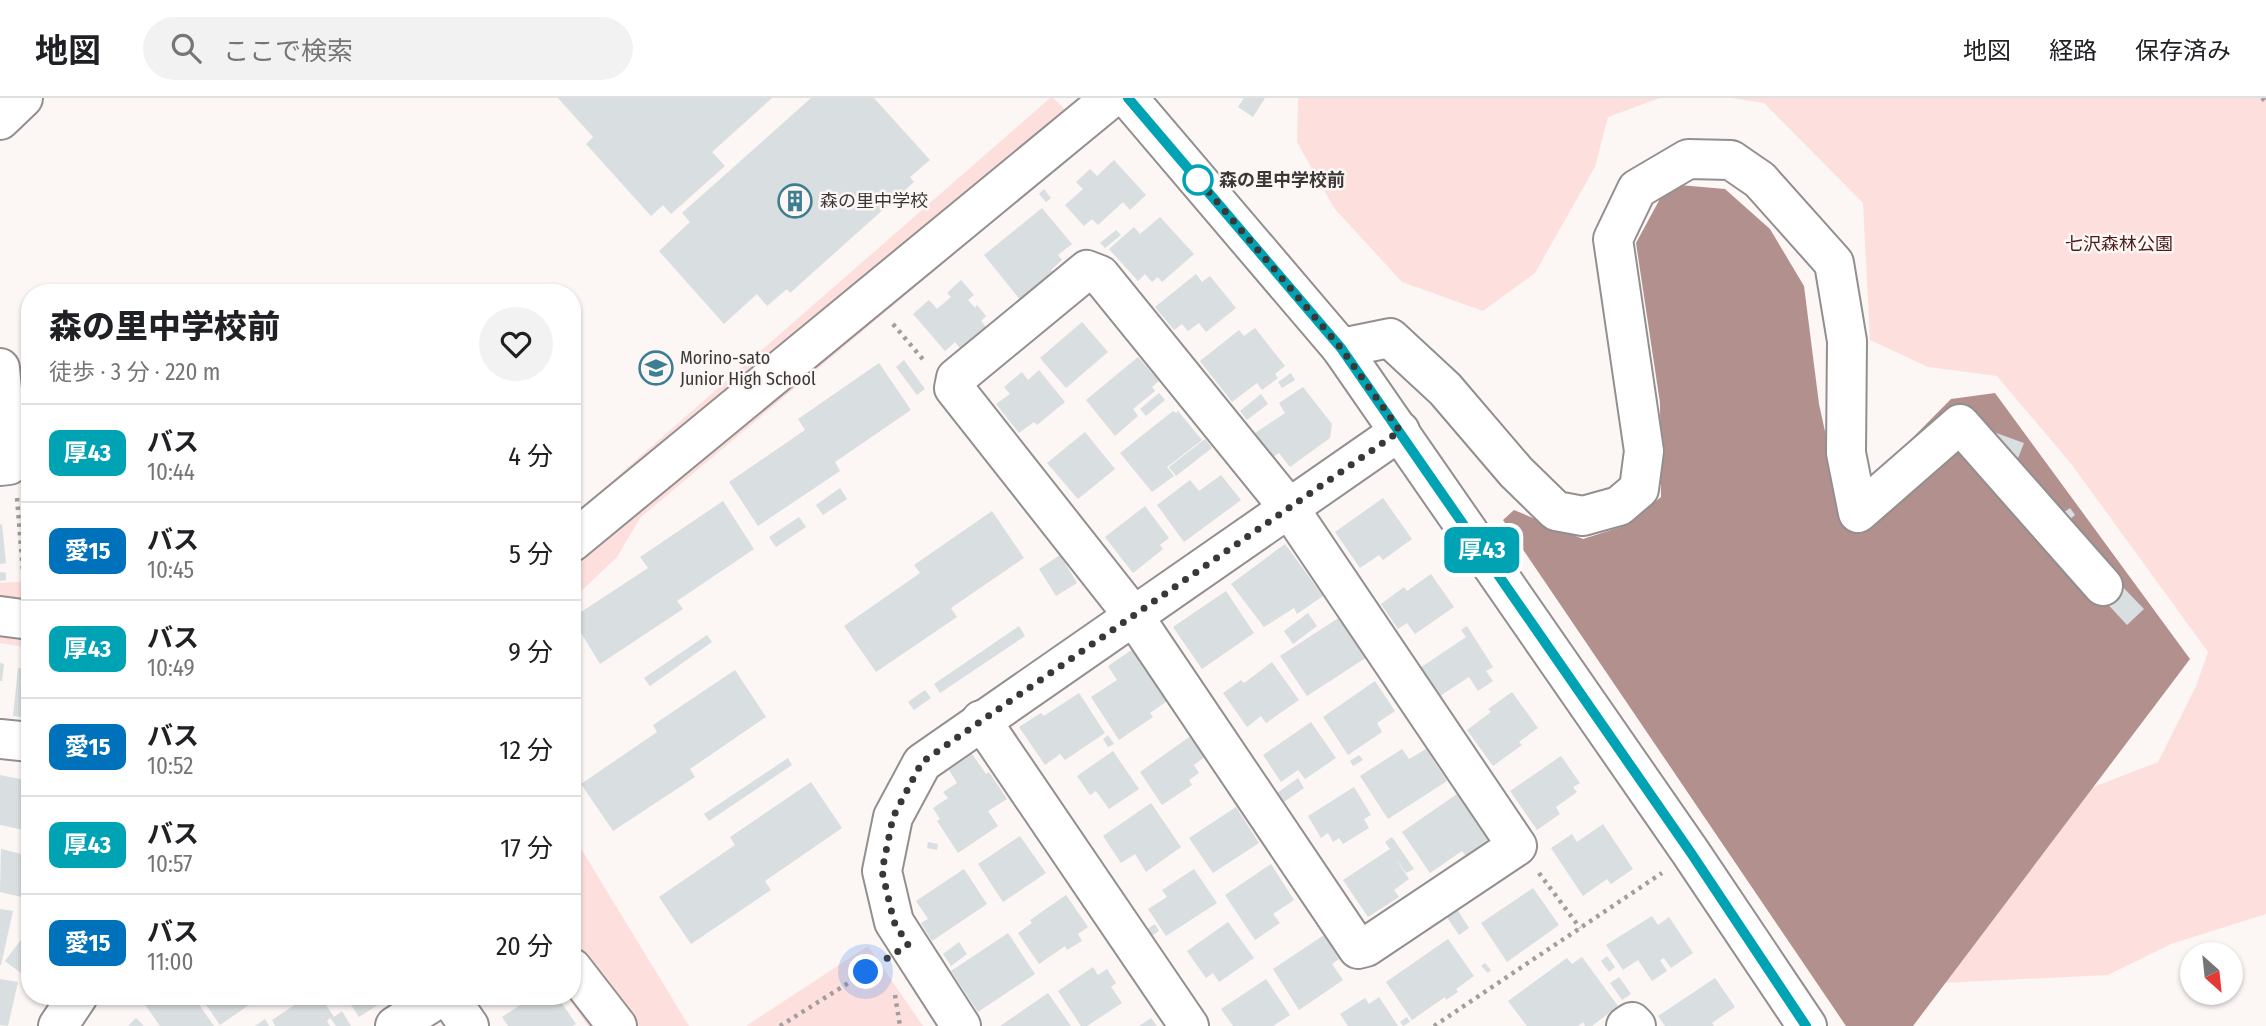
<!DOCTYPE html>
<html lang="ja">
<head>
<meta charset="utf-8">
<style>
	body { margin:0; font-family:"Fira Sans Condensed","Noto Sans JP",sans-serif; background:#f2f2f2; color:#202124; height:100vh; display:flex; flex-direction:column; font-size:26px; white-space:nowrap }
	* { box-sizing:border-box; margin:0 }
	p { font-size:23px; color:#757577 }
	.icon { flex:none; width:38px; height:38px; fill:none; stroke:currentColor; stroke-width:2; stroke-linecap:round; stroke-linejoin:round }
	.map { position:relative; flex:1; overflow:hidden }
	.details { position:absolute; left:21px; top:186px; width:560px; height:721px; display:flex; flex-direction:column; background:#fff; border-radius:28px; box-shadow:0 2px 5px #0004 }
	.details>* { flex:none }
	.badge { padding:0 14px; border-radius:10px; font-size:24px; line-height:46px }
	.needle { width:46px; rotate:153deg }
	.tools { position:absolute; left:2180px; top:844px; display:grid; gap:14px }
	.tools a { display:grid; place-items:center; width:63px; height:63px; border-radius:50%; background:#fff; box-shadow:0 2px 5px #0004; font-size:35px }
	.you { position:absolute; width:35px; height:35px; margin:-18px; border:5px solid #fff; border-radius:50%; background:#1a73e8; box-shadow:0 0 0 10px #1a73e833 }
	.map>.badge { position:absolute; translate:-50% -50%; box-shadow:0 0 0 4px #fff }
	.round { display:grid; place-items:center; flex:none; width:74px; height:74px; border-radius:37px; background:#f2f2f2 }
	.headline { display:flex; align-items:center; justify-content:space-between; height:119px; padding:0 28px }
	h1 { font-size:33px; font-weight:800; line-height:52px }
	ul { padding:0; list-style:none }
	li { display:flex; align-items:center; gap:21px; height:98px; padding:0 28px; border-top:2px solid #e0e0e0 }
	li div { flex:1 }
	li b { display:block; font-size:26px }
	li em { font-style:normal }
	li .badge { min-width:77px; font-weight:700; text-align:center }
	header { display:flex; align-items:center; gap:42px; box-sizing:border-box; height:98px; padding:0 35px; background:#fff; border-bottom:2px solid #e0e0e0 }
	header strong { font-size:33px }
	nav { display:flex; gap:38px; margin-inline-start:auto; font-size:24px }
	.search { width:490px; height:63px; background:#f2f2f2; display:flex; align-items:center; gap:18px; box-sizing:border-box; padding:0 24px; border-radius:38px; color:#757577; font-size:26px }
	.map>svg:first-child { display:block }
	.green { fill:#fde0de }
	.water { fill:#b1908d }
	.building { fill:#d9dee0 }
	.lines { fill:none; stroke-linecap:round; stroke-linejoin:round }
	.minor-casing { stroke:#948f8f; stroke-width:42 }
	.path { stroke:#a39e9d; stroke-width:4.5; stroke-dasharray:3.5 5; stroke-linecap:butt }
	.minor { stroke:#fff; stroke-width:38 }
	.line-casing { stroke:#fff; stroke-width:16 }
	.line { stroke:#00a3b4; stroke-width:10 }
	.walk { stroke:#3a3837; stroke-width:7; stroke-dasharray:0 12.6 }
	.stop-dot { fill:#fff; stroke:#00a3b4; stroke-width:3.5 }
	.labels { text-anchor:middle; stroke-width:5; stroke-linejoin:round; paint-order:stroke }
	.stop-label { font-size:18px; font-weight:bold; fill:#3a3837; stroke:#fcf6f5; text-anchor:start }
	.poi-label { font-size:18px; fill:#3a3837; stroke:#fcf6f5; text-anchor:start }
	.park-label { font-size:18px; fill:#4a1c1b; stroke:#fcf6f5 }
</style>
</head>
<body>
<header>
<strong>地図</strong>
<div class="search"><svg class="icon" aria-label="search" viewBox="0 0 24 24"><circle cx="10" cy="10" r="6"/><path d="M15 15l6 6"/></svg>ここで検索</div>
<nav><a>地図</a><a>経路</a><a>保存済み</a></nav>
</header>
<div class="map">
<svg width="2266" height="928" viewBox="0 0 2266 928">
	<rect width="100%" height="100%" fill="#fcf6f5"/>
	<g class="green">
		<polygon points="1050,0 1053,0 1094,39 640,420 617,459 572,502 572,418"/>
		<polygon points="1298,0 1660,0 1608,19 1595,69 1535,175 1483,213 1402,184 1334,110 1297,44"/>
		<polygon points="1731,0 2266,0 2266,816 2171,846 2108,877 1878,888 1813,324 2060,702 2158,664 2196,588 2208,554 2072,367 1997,278 1928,269 1870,242 1863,105 1764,5"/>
		<polygon points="30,483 30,550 0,545 0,485"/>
		<polygon points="572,736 689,928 588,928 567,898 572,898"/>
		<polygon points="868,848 923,928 746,928"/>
	</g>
	<polygon class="water" points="1668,86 1725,91 1770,131 1804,188 1819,306 1842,411 1951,301 1995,295 2190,561 1913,928 1846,928 1503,422 1514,412 1583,441 1624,428 1661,399 1660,305 1636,145"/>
	<g class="building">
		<polygon points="558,0 772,0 712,54 725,68 671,116 663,107 651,118 586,46 593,39"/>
		<polygon points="811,0 874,0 930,62 910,79 914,84 790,195 787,191 767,208 757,196 724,226 659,153 690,124 682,115"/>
		<polygon points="1244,0 1265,0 1253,19 1238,9"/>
		<polygon points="1114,62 1146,97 1130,112 1123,104 1098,127 1092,121 1084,128 1065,107 1083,91 1076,84 1090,71 1097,78"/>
		<polygon points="1044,91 1051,100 1046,104 1039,96"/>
		<polygon points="1042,110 1072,146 1058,157 1062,162 1051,172 1055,176 1021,203 984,157"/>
		<polygon points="1160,119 1194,156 1162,184 1158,179 1152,184 1145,176 1138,183 1109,151 1134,129 1140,136"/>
		<polygon points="1116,132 1121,137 1105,150 1100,145"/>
		<polygon points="1196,176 1202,184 1210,178 1236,210 1206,234 1199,225 1188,233 1182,226 1174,232 1155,209"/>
		<polygon points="961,182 974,197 968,202 975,210 977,207 986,218 981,223 986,229 961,251 955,244 945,253 913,216 929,202 937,211 951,199 947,195"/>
		<polygon points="1082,224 1108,254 1066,290 1040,260"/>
		<polygon points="1255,230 1285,268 1275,276 1278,280 1262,292 1257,285 1232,304 1200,263 1239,232 1244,238"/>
		<polygon points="1138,259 1159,283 1152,289 1155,293 1133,311 1138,318 1115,338 1086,302"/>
		<polygon points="904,262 925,291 917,297 896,269"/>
		<polygon points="879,265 911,312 835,364 840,373 758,428 729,384 805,332 798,321"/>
		<polygon points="1039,272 1065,304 1037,327 1034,324 1019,335 996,306 1010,296 1004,289 1022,274 1028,282"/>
		<polygon points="1291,275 1295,282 1282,290 1278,284"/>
		<polygon points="1303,289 1332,326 1330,340 1290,369 1279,355 1273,359 1255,335 1285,315 1279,305"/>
		<polygon points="1159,295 1165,302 1146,318 1140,311"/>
		<polygon points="1261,296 1268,306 1247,322 1240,313"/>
		<polygon points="1173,313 1176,315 1178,313 1202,342 1167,369 1174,378 1152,394 1120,355"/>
		<polygon points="1988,332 2024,345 2018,360 1983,347"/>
		<polygon points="1085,334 1115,371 1078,401 1047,365"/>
		<polygon points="1205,341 1212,350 1176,378 1169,369"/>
		<polygon points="1221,377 1241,402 1184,444 1157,407 1190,382 1199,393"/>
		<polygon points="840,390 847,401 823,417 816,407"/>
		<polygon points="1383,400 1412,441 1383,462 1379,457 1360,470 1335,434"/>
		<polygon points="723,403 754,451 677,503 683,511 600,566 572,520 648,470 640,459"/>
		<polygon points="1145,408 1169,440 1160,447 1163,451 1133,475 1105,439"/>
		<polygon points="2070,410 2075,417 2069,422 2063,415"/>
		<polygon points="992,413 1024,460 951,510 957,519 876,574 844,528 920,475 914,467"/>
		<polygon points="799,419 806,429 776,449 769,439"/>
		<polygon points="2,426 6,465 0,466 0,427"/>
		<polygon points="1285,446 1323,498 1297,516 1294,510 1264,529 1231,486"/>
		<polygon points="1060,457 1077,485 1056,498 1039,471"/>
		<polygon points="0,474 6,475 6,482 0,483"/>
		<polygon points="1431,476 1454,509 1415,536 1407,525 1398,531 1381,506 1404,489 1407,493"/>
		<polygon points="2117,483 2144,511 2127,527 2101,499"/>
		<polygon points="1226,493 1254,535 1202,571 1173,529"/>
		<polygon points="1308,515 1317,528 1293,546 1284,533"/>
		<polygon points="1340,519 1367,559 1307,598 1280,558"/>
		<polygon points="1019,528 1025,538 940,595 934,586"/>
		<polygon points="1467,528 1493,569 1486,573 1493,583 1478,593 1469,579 1440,598 1420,570 1466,539 1461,532"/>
		<polygon points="707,537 712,544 650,588 644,580"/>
		<polygon points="1136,549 1170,601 1150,615 1153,619 1119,642 1091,599 1117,582 1108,568"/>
		<polygon points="1272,564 1299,602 1266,625 1261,618 1247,629 1223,595 1241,582 1244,585"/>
		<polygon points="0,565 4,566 2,583 0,583"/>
		<polygon points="18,570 30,571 30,620 13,618"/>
		<polygon points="735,572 766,619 690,671 695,679 613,733 581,686 657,634 653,627"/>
		<polygon points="1375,583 1395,613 1377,625 1382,634 1348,657 1323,619"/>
		<polygon points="925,592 931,600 914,612 908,604"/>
		<polygon points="1512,594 1538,630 1519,644 1522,647 1493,668 1467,632 1491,614 1488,611"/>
		<polygon points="1079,595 1105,635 1065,662 1060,656 1045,667 1019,629 1041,615 1044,618"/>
		<polygon points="1311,624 1336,660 1305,681 1298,672 1281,684 1263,657"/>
		<polygon points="1108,637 1114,646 1108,649 1103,641"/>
		<polygon points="1192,637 1206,658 1194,667 1199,675 1189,682 1192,687 1162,707 1140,674"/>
		<polygon points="1402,651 1409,661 1426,651 1447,683 1388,721 1360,678"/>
		<polygon points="1113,653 1139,691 1109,711 1096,693 1090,697 1077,678"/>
		<polygon points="972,656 986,676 989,674 1007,701 988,713 998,728 958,755 937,723 940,721 933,710 948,700 943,694 957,685 949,672"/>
		<polygon points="1359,657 1363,662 1353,668 1350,663"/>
		<polygon points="1561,658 1580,685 1573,689 1577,694 1556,709 1560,716 1537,732 1510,693"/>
		<polygon points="788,660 792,667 709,723 704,716"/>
		<polygon points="0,677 30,683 30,704 24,732 0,727"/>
		<polygon points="1298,680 1304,690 1284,704 1277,695"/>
		<polygon points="811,684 842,730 765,783 771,792 691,846 659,799 735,747 730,739"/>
		<polygon points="1354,689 1371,717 1364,721 1369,730 1343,746 1339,740 1333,744 1328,735 1321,740 1308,718"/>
		<polygon points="1457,696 1489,741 1466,758 1462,753 1430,775 1402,734"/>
		<polygon points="1151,705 1181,749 1146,774 1135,756 1121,765 1103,738"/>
		<polygon points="1236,709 1259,745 1213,775 1189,740"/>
		<polygon points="1603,726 1633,771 1611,786 1607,781 1583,798 1551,750 1572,736 1577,744"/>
		<polygon points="1020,738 1046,775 1003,804 978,766"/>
		<polygon points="1392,739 1414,771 1406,775 1395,760 1409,781 1394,792 1399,799 1368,819 1343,782 1390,751 1385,744"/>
		<polygon points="928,744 938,746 937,752 927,750"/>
		<polygon points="1,751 30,758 30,801 0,794"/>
		<polygon points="1271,766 1294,802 1273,816 1280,825 1255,842 1225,797"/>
		<polygon points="964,771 987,806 932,843 921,825 928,821 916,803"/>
		<polygon points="1194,771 1217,805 1166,838 1148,811 1167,799 1162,792"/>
		<polygon points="1533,790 1559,827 1507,864 1481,825"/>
		<polygon points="1066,797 1088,829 1078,836 1082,843 1067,852 1065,848 1039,866 1018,835 1032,825 1030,822"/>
		<polygon points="0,811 13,813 1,867 0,867"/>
		<polygon points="1457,811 1469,830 1459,837 1446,818"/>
		<polygon points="1652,818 1658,827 1669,819 1693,855 1671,870 1664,860 1660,862 1667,873 1652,883 1638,862 1623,872 1606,847"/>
		<polygon points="1228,824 1254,860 1219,884 1213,875 1206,880 1187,853"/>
		<polygon points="1155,826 1159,833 1150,839 1146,832"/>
		<polygon points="30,830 30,882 5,863"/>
		<polygon points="1008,835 1035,876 978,914 951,873"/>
		<polygon points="1324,837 1339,861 1332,866 1343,882 1299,912 1273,871"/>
		<polygon points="1448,841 1474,878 1456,891 1458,894 1446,902 1445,899 1412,922 1386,884"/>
		<polygon points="959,844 967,856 951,868 943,856"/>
		<polygon points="1607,858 1615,869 1609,874 1601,863"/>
		<polygon points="1582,859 1618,908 1592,928 1585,928 1583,924 1578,928 1527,928 1508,903 1567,860 1572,866"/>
		<polygon points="1485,865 1491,872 1488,875 1481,868"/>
		<polygon points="1093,869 1098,877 1107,871 1116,885 1111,889 1122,905 1087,928 1081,928 1058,893"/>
		<polygon points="1619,879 1631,896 1622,902 1610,885"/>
		<polygon points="1715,880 1735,909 1712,925 1714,928 1665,928 1658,918"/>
		<polygon points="0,881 18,884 8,928 0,927"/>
		<polygon points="1266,881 1290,917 1273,928 1233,928 1221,911"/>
		<polygon points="1048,895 1071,928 1000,928"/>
		<polygon points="139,898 193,898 214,928 160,928"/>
		<polygon points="200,898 262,898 220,927"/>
		<polygon points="308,898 320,898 334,919 342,913 351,928 336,928 330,920 327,923 330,928 275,928 272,922"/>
		<polygon points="345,898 392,898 359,919"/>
		<polygon points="534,898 557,898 576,926 572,928 508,928 502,919"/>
		<polygon points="1379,899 1398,928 1348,928 1340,916 1365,900 1369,906"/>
		<polygon points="1407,919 1410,924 1403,928 1400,924"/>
		<polygon points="136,920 144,928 128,928"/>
		<polygon points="1151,920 1157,928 1139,928"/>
		<polygon points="265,921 269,928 255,928"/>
	</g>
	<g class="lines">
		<defs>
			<g id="minor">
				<polyline points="1128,0 1341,250 1691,755 1807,928"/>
				<polyline points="0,22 23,0"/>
				<polygon points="1087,172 1100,177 1289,410 1517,748 1366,849 1358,851 1133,517 954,290 956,280"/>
				<polyline points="1341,250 1390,240 1445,291 1516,374 1556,413 1583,418 1619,408 1639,391 1644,353 1613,141 1637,91 1688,61 1731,62 1760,82 1834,165 1847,243 1846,355 1858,415 1960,326 2103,488"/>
				<polyline points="0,270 9,367 0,368"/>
				<polyline points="572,444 1111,0"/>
				<polyline points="0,518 30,522"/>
				<polyline points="981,622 1189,928"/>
				<polyline points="0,641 30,644"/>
				<polyline points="572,870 617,928"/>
				<polyline points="448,898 469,928"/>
				<polyline points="58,928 78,898"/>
				<polyline points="395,928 442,898"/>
				<polyline points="961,928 894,824 882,773 893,719 922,665 1400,333"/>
				<polyline points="1626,928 1632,924 1636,928"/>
			</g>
		</defs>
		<use href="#minor" class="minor-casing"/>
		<g class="path">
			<polyline points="2262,0 2266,4"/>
			<polyline points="893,226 926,265"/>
			<polyline points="17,400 24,486"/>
			<polyline points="1539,775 1580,830"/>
			<polyline points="895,897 900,928"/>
			<polyline points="780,928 877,867"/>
			<polyline points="1434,928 1662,775"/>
		</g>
		<use href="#minor" class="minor"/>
	</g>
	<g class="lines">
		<defs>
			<polyline id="line" points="1128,0 1341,250 1691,755 1806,928"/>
		</defs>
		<use href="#line" class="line-casing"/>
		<use href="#line" class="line"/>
		<polyline class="walk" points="866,874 908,847 894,824 882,773 893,719 922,664 1400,333 1341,250 1196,79 1198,82"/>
	</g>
	<defs>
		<symbol id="building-ring" viewBox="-11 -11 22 22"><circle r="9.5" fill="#fcf6f5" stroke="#3e7e92" stroke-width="1.5"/><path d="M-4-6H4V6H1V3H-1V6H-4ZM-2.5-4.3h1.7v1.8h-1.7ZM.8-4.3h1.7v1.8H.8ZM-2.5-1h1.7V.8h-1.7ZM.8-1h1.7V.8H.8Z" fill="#3e7e92"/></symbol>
		<symbol id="school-ring" viewBox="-11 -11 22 22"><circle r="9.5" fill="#fcf6f5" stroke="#3e7e92" stroke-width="1.5"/><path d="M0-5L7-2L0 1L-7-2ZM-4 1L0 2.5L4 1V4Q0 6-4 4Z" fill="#3e7e92"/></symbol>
	</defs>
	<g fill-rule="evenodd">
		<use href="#building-ring" x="776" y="84" width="38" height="38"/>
		<use href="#school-ring" x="637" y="251" width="38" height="38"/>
	</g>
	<circle class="stop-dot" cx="1198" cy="82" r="14"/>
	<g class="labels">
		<g class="stop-label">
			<text x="1219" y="88">森の里中学校前</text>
		</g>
		<g class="poi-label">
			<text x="820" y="109">森の里中学校</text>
			<text x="680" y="266">Morino-sato<tspan x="680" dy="21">Junior High School</tspan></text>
		</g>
		<g class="park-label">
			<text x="2119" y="152">七沢森林公園</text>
		</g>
	</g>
</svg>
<div class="tools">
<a><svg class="needle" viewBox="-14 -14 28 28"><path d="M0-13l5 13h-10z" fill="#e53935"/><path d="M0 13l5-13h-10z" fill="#757577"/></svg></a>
</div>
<div class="you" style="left:866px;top:874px"></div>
<b class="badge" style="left:1482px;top:452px;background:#00a3b4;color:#fff">厚43</b>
<section class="details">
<div class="headline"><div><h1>森の里中学校前</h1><p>徒歩 · 3 分 · 220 m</p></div><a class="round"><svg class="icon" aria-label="heart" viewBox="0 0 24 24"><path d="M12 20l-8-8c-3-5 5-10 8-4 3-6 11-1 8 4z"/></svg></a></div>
<ul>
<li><span class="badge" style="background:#00a3b4;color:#fff">厚43</span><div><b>バス</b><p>10:44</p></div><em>4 分</em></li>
<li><span class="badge" style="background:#0072bc;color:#fff">愛15</span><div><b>バス</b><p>10:45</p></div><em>5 分</em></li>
<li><span class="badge" style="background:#00a3b4;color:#fff">厚43</span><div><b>バス</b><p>10:49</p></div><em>9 分</em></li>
<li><span class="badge" style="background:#0072bc;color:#fff">愛15</span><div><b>バス</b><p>10:52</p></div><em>12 分</em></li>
<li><span class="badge" style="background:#00a3b4;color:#fff">厚43</span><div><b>バス</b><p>10:57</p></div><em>17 分</em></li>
<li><span class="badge" style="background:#0072bc;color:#fff">愛15</span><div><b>バス</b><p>11:00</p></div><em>20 分</em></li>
</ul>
</section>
</div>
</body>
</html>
